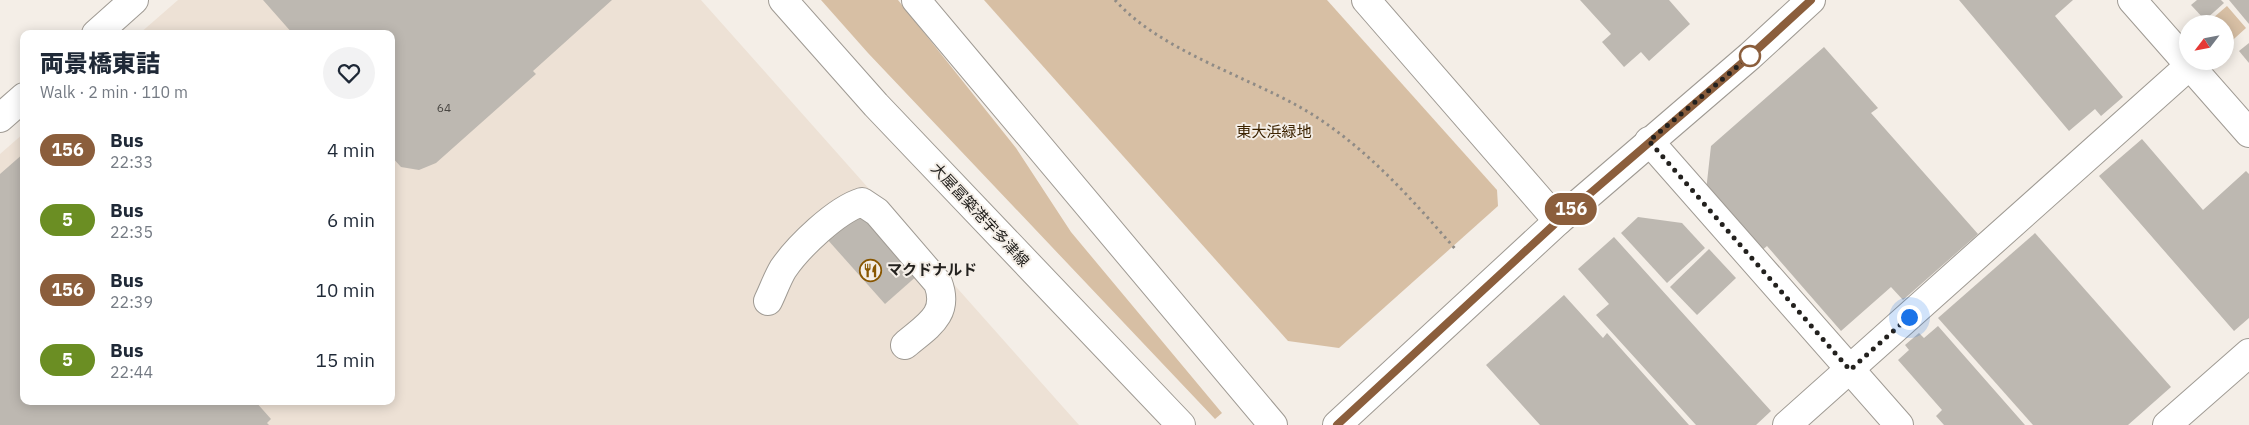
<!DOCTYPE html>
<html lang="en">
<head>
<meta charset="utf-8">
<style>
	body { margin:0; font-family:"IBM Plex Sans","Noto Sans JP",sans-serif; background:#f2f2f3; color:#1f2937; height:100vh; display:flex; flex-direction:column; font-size:19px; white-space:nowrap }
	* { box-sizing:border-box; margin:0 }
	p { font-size:16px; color:#747a83 }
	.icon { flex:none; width:28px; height:28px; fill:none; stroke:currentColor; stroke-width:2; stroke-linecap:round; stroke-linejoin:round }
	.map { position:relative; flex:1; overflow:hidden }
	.sheet { position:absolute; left:20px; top:30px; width:375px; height:375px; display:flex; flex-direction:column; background:#fff; border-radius:10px; box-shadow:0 2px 12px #0003 }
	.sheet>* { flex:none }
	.badge { padding:0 10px; border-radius:16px; font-size:18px; line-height:32px }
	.needle { width:32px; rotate:238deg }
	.controls { position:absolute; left:2179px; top:15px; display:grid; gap:10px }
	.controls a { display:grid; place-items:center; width:55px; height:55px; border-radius:50%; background:#fff; box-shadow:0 2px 12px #0003; font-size:25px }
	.you { position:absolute; width:25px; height:25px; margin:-12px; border:4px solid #fff; border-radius:50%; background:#1a73e8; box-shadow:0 0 0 8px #1a73e833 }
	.map>.badge { position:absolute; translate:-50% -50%; box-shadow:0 0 0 2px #fff }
	.round { display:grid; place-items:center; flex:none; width:52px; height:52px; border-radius:26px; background:#f2f2f3 }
	.headline { display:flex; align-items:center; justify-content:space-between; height:85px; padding:0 20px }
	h1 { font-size:24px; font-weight:800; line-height:38px }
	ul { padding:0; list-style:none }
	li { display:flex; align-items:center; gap:15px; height:70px; padding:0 20px }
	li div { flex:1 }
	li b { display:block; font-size:19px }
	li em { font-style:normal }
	li .badge { min-width:55px; font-weight:700; text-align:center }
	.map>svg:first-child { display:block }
	.built { fill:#ede1d5 }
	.green { fill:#d7bfa4 }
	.building { fill:#bdb8b1 }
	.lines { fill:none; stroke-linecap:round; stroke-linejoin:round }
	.minor-casing { stroke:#9f9a93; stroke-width:30 }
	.major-casing { stroke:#9f9a93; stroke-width:30 }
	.path { stroke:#8f8b86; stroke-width:3; stroke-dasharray:2.5 4; stroke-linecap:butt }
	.minor { stroke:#fff; stroke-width:28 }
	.major { stroke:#fff; stroke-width:28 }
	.line-casing { stroke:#fff; stroke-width:11 }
	.line { stroke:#8b5e3c; stroke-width:8 }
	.walk { stroke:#23211e; stroke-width:5; stroke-dasharray:0 9 }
	.stop-dot { fill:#fff; stroke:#8b5e3c; stroke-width:2.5 }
	.labels { text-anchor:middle; stroke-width:4; stroke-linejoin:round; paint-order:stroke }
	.number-label { font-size:12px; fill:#4a4743 }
	.park-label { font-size:15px; fill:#3c2300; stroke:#f4eee7 }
	.street-label { font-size:15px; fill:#23211e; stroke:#f4eee7 }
	.poi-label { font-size:15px; font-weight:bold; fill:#23211e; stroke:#f4eee7; text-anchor:start }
</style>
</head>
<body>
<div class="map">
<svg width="2249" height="425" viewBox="0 0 2249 425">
	<rect width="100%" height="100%" fill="#f4eee7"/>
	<polygon class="built" points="178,0 701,0 1079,425 0,425 0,154 24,133 24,401 391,401 391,34 139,34"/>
	<g class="green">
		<polygon points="821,0 898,0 1016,148 1071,232 1222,413 1215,419 868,53"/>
		<polygon points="984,0 1327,0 1497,190 1498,206 1339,348 1288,341"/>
		<polygon points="2227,6 2246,28 2225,47 2225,24 2206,24"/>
	</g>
	<g class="building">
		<polygon points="263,0 612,0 533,71 536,74 436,163 419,170 401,167 391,156 391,34 293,34"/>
		<polygon points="1580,0 1669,0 1690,24 1649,61 1641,52 1624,67 1602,42 1611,34"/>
		<polygon points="1959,0 2073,0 2055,16 2123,97 2101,116 2095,109 2069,131"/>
		<polygon points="2197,0 2221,0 2224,3 2205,20 2191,5"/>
		<polygon points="2229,0 2249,0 2249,24"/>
		<polygon points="2249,43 2249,63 2239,51"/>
		<polygon points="1824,47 1878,108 1871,113 1978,234 1903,300 1891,287 1841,331 1767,246 1760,252 1706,191 1711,146"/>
		<polygon points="2142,139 2203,210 2246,171 2249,174 2249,318 2234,331 2099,176"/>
		<polygon points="24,153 24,401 255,401 271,419 267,423 269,425 0,425 0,174"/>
		<polygon points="860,209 919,274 885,304 827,239"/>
		<polygon points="1638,217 1682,223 1705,248 1667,283 1621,233"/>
		<polygon points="2035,233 2171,387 2128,425 2033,425 1938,318"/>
		<polygon points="1614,237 1771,411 1756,425 1696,425 1596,315 1609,304 1578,269"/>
		<polygon points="1709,249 1736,278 1697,315 1670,287"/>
		<polygon points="1564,295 1603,338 1607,333 1689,425 1540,425 1486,365"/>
		<polygon points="1938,326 2025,425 1944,425 1936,416 1942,410 1898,360 1909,350 1905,345 1919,333 1924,338"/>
	</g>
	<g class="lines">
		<defs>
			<g id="minor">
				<polyline points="1366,0 1558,221"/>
				<polyline points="2132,0 2249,133"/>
				<polyline points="96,34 134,0"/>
				<polyline points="0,118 24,97"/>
				<polyline points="1649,141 1899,425"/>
				<path d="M768,301C773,291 777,279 783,269C798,247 836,210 862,202L877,212L938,283C950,315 927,326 905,345"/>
				<polyline points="1787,425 2189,66"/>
				<polyline points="2167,425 2249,353"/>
			</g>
			<g id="major">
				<polyline points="783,0 876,105 1181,425"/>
				<polyline points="916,0 1273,425"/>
				<polyline points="1337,425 1558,221 1750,56 1811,0"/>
			</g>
		</defs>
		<use href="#minor" class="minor-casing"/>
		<use href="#major" class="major-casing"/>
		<path class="path" d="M1115,0C1157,48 1242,75 1298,106C1361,141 1411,198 1457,251"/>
		<use href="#minor" class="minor"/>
		<use href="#major" class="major"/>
	</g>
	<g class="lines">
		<defs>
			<polyline id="line" points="1337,425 1558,221 1750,56 1811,0"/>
		</defs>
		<use href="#line" class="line-casing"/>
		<use href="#line" class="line"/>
		<polyline class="walk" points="1750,56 1649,141 1850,370 1909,317"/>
	</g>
	<defs>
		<symbol id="restaurant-ring" viewBox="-11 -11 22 22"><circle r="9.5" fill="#f4eee7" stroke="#885600" stroke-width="1.5"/><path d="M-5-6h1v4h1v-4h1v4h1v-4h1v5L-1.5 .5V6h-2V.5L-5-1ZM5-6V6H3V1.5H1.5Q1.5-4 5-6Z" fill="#885600"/></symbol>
	</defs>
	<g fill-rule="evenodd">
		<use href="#restaurant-ring" x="858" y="258" width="25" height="25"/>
	</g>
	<circle class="stop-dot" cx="1750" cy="56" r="10"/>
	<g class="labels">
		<g class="number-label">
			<text x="444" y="112">64</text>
		</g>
		<g class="park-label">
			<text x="1274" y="137">東大浜緑地</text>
		</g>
		<g class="street-label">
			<text transform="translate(980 215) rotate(47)" y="5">大屋冨築港宇多津線</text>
		</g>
		<g class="poi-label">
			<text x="887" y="275">マクドナルド</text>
		</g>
	</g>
</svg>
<div class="controls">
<a><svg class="needle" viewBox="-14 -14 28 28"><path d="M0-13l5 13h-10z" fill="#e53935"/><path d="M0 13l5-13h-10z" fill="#747a83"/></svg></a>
</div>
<div class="you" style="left:1909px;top:317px"></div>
<b class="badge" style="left:1571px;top:209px;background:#8b5e3c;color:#fff">156</b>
<section class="sheet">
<div class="headline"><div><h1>両景橋東詰</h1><p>Walk · 2 min · 110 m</p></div><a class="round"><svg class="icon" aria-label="heart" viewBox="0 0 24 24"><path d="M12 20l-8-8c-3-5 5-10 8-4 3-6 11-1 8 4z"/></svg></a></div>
<ul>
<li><span class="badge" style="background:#8b5e3c;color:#fff">156</span><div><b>Bus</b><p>22:33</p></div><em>4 min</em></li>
<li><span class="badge" style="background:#6b8e23;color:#fff">5</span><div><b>Bus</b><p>22:35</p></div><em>6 min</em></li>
<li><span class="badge" style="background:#8b5e3c;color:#fff">156</span><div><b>Bus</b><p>22:39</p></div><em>10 min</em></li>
<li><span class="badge" style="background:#6b8e23;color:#fff">5</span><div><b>Bus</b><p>22:44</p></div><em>15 min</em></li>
</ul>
</section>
</div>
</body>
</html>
